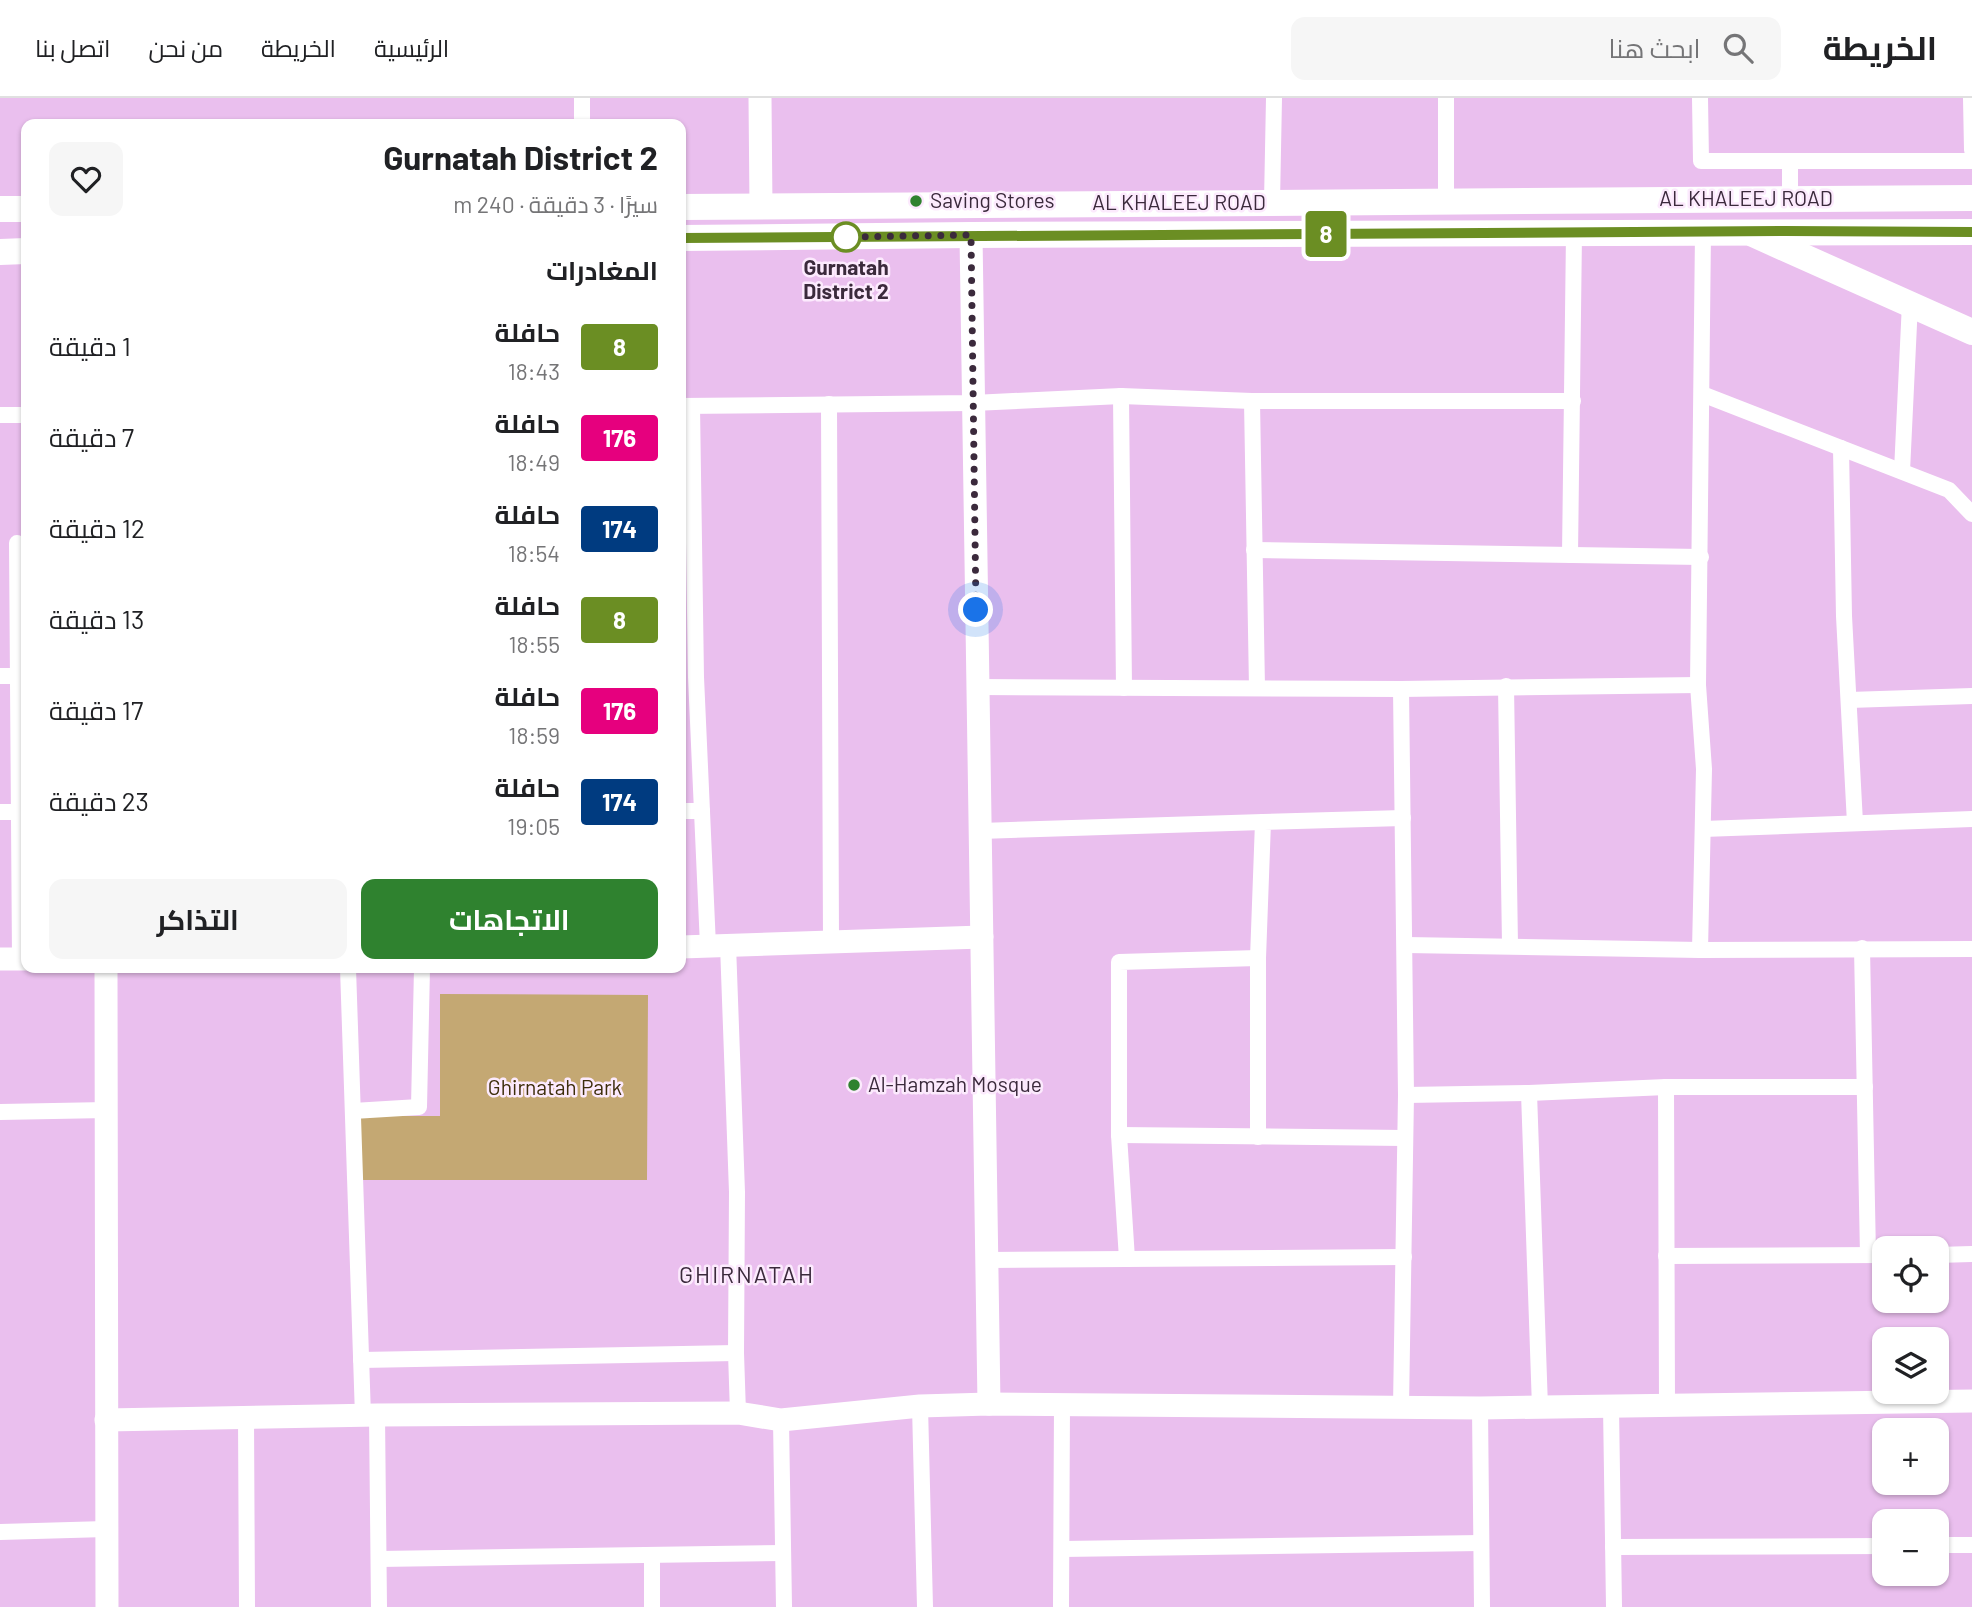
<!DOCTYPE html>
<html lang="ar">
<head>
<meta charset="utf-8">
<style>
	body { margin:0; font-family:Barlow,Cairo,sans-serif; background:#f6f6f6; color:#202124; direction:rtl; height:100vh; display:flex; flex-direction:column; font-size:26px; white-space:nowrap }
	* { box-sizing:border-box; margin:0 }
	p { font-size:23px; color:#757577 }
	.icon { flex:none; width:38px; height:38px; fill:none; stroke:currentColor; stroke-width:2; stroke-linecap:round; stroke-linejoin:round }
	.map { position:relative; flex:1; overflow:hidden; direction:ltr }
	.details { position:absolute; left:21px; top:21px; width:665px; height:854px; display:flex; flex-direction:column; background:#fff; border-radius:14px; box-shadow:0 2px 5px #0004; direction:rtl }
	.details>* { flex:none }
	.badge { padding:0 14px; border-radius:5px; font-size:24px; line-height:46px }
	.controls { position:absolute; left:1872px; top:1138px; display:grid; gap:14px }
	.controls a { display:grid; place-items:center; width:77px; height:77px; border-radius:14px; background:#fff; box-shadow:0 2px 5px #0004; font-size:35px }
	.you { position:absolute; width:35px; height:35px; margin:-18px; border:5px solid #fff; border-radius:50%; background:#1a73e8; box-shadow:0 0 0 10px #1a73e833 }
	.map>.badge { position:absolute; translate:-50% -50%; box-shadow:0 0 0 4px #fff }
	h2 { padding:0 28px; font-size:26px; line-height:63px }
	.round { display:grid; place-items:center; flex:none; width:74px; height:74px; border-radius:14px; background:#f6f6f6 }
	.headline { display:flex; align-items:center; justify-content:space-between; height:119px; padding:0 28px }
	h1 { font-size:33px; font-weight:700; line-height:52px }
	.primary-button { display:flex; gap:14px; margin-top:auto; padding:14px 28px }
	.primary-button a { flex:1; height:80px; border-radius:14px; background:#2f822f; color:#fff; font-size:28px; font-weight:700; line-height:80px; text-align:center }
	.primary-button a+a { background:#f6f6f6; color:#202124 }
	ul { padding:0; list-style:none }
	li { display:flex; align-items:center; gap:21px; height:91px; padding:0 28px }
	li div { flex:1 }
	li b { display:block; font-size:26px }
	li em { font-style:normal }
	li .badge { min-width:77px; font-weight:700; text-align:center }
	header { display:flex; align-items:center; gap:42px; box-sizing:border-box; height:98px; padding:0 35px; background:#fff; border-bottom:2px solid #e0e0e0 }
	header strong { font-size:33px }
	nav { display:flex; gap:38px; margin-inline-start:auto; font-size:24px }
	.search { width:490px; height:63px; background:#f6f6f6; display:flex; align-items:center; gap:18px; box-sizing:border-box; padding:0 24px; border-radius:14px; color:#757577; font-size:26px }
	.map>svg:first-child { display:block }
	.green { fill:#c4a873 }
	.lines { fill:none; stroke-linecap:round; stroke-linejoin:round }
	.street { stroke:#fff; stroke-width:16 }
	.secondary { stroke:#fff; stroke-width:23 }
	.primary { stroke:#fff; stroke-width:26 }
	.line-casing { stroke:#fff; stroke-width:16 }
	.line { stroke:#6b8e23; stroke-width:10 }
	.walk { stroke:#3b2a3c; stroke-width:7; stroke-dasharray:0 12.6 }
	.poi-dot { fill:#2f822f; stroke:#fceafd; stroke-width:2.5 }
	.stop-dot { fill:#fff; stroke:#6b8e23; stroke-width:3.5 }
	.labels { text-anchor:middle; stroke-width:5; stroke-linejoin:round; paint-order:stroke }
	.street-label { font-size:21px; fill:#3b2a3c; stroke:#fceafd }
	.poi-label { font-size:21px; fill:#3b2a3c; stroke:#fceafd; text-anchor:start }
	.stop-label { font-size:21px; font-weight:bold; fill:#3b2a3c; stroke:#fceafd }
	.park-label { font-size:21px; fill:#3d2d0a; stroke:#fceafd }
	.neighbourhood-label { font-size:23px; letter-spacing:2px; fill:#3b2a3c; stroke:#fceafd }
</style>
</head>
<body>
<header>
<strong>الخريطة</strong>
<div class="search"><svg class="icon" aria-label="search" viewBox="0 0 24 24"><circle cx="10" cy="10" r="6"/><path d="M15 15l6 6"/></svg>ابحث هنا</div>
<nav><a>الرئيسية</a><a>الخريطة</a><a>من نحن</a><a>اتصل بنا</a></nav>
</header>
<div class="map">
<svg width="1972" height="1509" viewBox="0 0 1972 1509">
	<rect width="100%" height="100%" fill="#eabfee"/>
	<polygon class="green" points="440,896 648,897 647,1082 361,1082 361,1018 440,1018"/>
	<g class="lines">
		<g class="street">
			<polyline points="1446,0 1446,103"/>
			<polyline points="1700,0 1701,63 1972,63"/>
			<polyline points="1971,0 1972,52"/>
			<polyline points="582,26 582,0"/>
			<polyline points="1790,101 1790,64"/>
			<polyline points="1272,104 1274,0"/>
			<polyline points="1702,296 1949,392 1972,416"/>
			<polyline points="1121,298 1124,590"/>
			<polyline points="1252,303 1257,590"/>
			<polyline points="829,306 831,842"/>
			<polyline points="681,308 973,305 1121,298 1252,303 1573,303"/>
			<polyline points="692,308 696,579 708,848"/>
			<polyline points="0,317 26,317"/>
			<polyline points="1841,350 1844,518 1855,725"/>
			<polyline points="1902,373 1910,205"/>
			<polyline points="17,445 20,861"/>
			<polyline points="1254,452 1701,459"/>
			<polyline points="1570,457 1574,135"/>
			<polyline points="0,578 18,578"/>
			<polyline points="1506,588 1510,847"/>
			<polyline points="978,589 1401,591 1698,587"/>
			<polyline points="1401,591 1406,997 1401,1309"/>
			<polyline points="1849,602 1972,598"/>
			<polyline points="681,713 702,713"/>
			<polyline points="0,714 19,714"/>
			<polyline points="1703,731 1972,721"/>
			<polyline points="980,733 1263,724"/>
			<polyline points="728,847 737,1094 736,1255 738,1315"/>
			<polyline points="1406,847 1700,852 1972,851"/>
			<polyline points="1862,850 1868,1157"/>
			<polyline points="1700,852 1704,671 1698,587 1703,134"/>
			<polyline points="348,870 363,1318"/>
			<polyline points="1666,989 1667,1307"/>
			<polyline points="1529,995 1540,1309"/>
			<polyline points="1406,997 1529,995 1666,989 1865,989"/>
			<polyline points="353,1013 419,1009 422,870"/>
			<polyline points="0,1014 107,1012"/>
			<polyline points="1119,1037 1404,1040"/>
			<polyline points="1258,1039 1258,860 1263,724 1403,720"/>
			<polyline points="1937,1157 1972,1156"/>
			<polyline points="1666,1158 1885,1157"/>
			<polyline points="1127,1161 1119,1037 1119,864 1258,860"/>
			<polyline points="987,1162 1404,1159"/>
			<polyline points="361,1262 736,1255"/>
			<polyline points="920,1308 925,1509"/>
			<polyline points="1611,1308 1614,1509"/>
			<polyline points="1480,1310 1482,1509"/>
			<polyline points="377,1317 379,1509"/>
			<polyline points="246,1320 247,1509"/>
			<polyline points="781,1322 784,1509"/>
			<polyline points="0,1434 106,1431"/>
			<polyline points="1937,1447 1972,1447"/>
			<polyline points="1613,1449 1885,1448"/>
			<polyline points="1062,1451 1481,1445"/>
			<polyline points="652,1457 652,1509"/>
			<polyline points="379,1461 783,1455"/>
			<polyline points="1061,1509 1062,1307"/>
		</g>
		<g class="secondary">
			<polyline points="760,0 761,109"/>
			<polyline points="971,137 989,1306"/>
			<polyline points="681,849 982,839"/>
			<polyline points="0,861 26,861"/>
			<polyline points="106,870 107,1509"/>
			<polyline points="106,1322 377,1317 738,1315 781,1322 920,1308 989,1306 1480,1310 1972,1303"/>
		</g>
		<g class="primary">
			<polyline points="681,109 1972,100"/>
			<polyline points="0,111 26,111"/>
			<polyline points="1755,137 1972,234"/>
			<polyline points="681,140 971,137 1972,134"/>
			<polyline points="0,154 26,153"/>
		</g>
	</g>
	<g class="lines">
		<defs>
			<polyline id="line" points="681,140 1786,133 1972,134"/>
		</defs>
		<use href="#line" class="line-casing"/>
		<use href="#line" class="line"/>
		<polyline class="walk" points="846,139 843,139 971,137 976,512"/>
	</g>
	<g class="poi-dot">
		<circle cx="916" cy="103" r="7"/>
		<circle cx="854" cy="987" r="7"/>
	</g>
	<circle class="stop-dot" cx="846" cy="139" r="14"/>
	<g class="labels">
		<g class="street-label">
			<text x="1746" y="108">AL KHALEEJ ROAD</text>
			<text x="1179" y="112">AL KHALEEJ ROAD</text>
		</g>
		<g class="poi-label">
			<text x="930" y="110">Saving Stores</text>
			<text x="868" y="994">Al-Hamzah Mosque</text>
		</g>
		<g class="stop-label">
			<text x="846" y="177">Gurnatah<tspan x="846" dy="24">District 2</tspan></text>
		</g>
		<g class="park-label">
			<text x="555" y="997">Ghirnatah Park</text>
		</g>
		<g class="neighbourhood-label">
			<text x="747" y="1185">GHIRNATAH</text>
		</g>
	</g>
</svg>
<div class="controls">
<a><svg class="icon" aria-label="locate" viewBox="0 0 24 24"><circle cx="12" cy="12" r="6"/><path d="M12 2v4M12 18v4M2 12h4M18 12h4"/></svg></a>
<a><svg class="icon" aria-label="layers" viewBox="0 0 24 24"><path d="M12 4l9 5-9 5-9-5zM3 14l9 5 9-5"/></svg></a>
<a>+</a>
<a>−</a>
</div>
<div class="you" style="left:976px;top:512px"></div>
<b class="badge" style="left:1326px;top:136px;background:#6b8e23;color:#fff">8</b>
<section class="details">
<div class="headline"><div><h1>Gurnatah District 2</h1><p>سيرًا · 3 دقيقة · 240 m</p></div><a class="round"><svg class="icon" aria-label="heart" viewBox="0 0 24 24"><path d="M12 20l-8-8c-3-5 5-10 8-4 3-6 11-1 8 4z"/></svg></a></div>
<h2>المغادرات</h2>
<ul>
<li><span class="badge" style="background:#6b8e23;color:#fff">8</span><div><b>حافلة</b><p>18:43</p></div><em>1 دقيقة</em></li>
<li><span class="badge" style="background:#e6007e;color:#fff">176</span><div><b>حافلة</b><p>18:49</p></div><em>7 دقيقة</em></li>
<li><span class="badge" style="background:#003b80;color:#fff">174</span><div><b>حافلة</b><p>18:54</p></div><em>12 دقيقة</em></li>
<li><span class="badge" style="background:#6b8e23;color:#fff">8</span><div><b>حافلة</b><p>18:55</p></div><em>13 دقيقة</em></li>
<li><span class="badge" style="background:#e6007e;color:#fff">176</span><div><b>حافلة</b><p>18:59</p></div><em>17 دقيقة</em></li>
<li><span class="badge" style="background:#003b80;color:#fff">174</span><div><b>حافلة</b><p>19:05</p></div><em>23 دقيقة</em></li>
</ul>
<div class="primary-button"><a>الاتجاهات</a><a>التذاكر</a></div>
</section>
</div>
</body>
</html>
